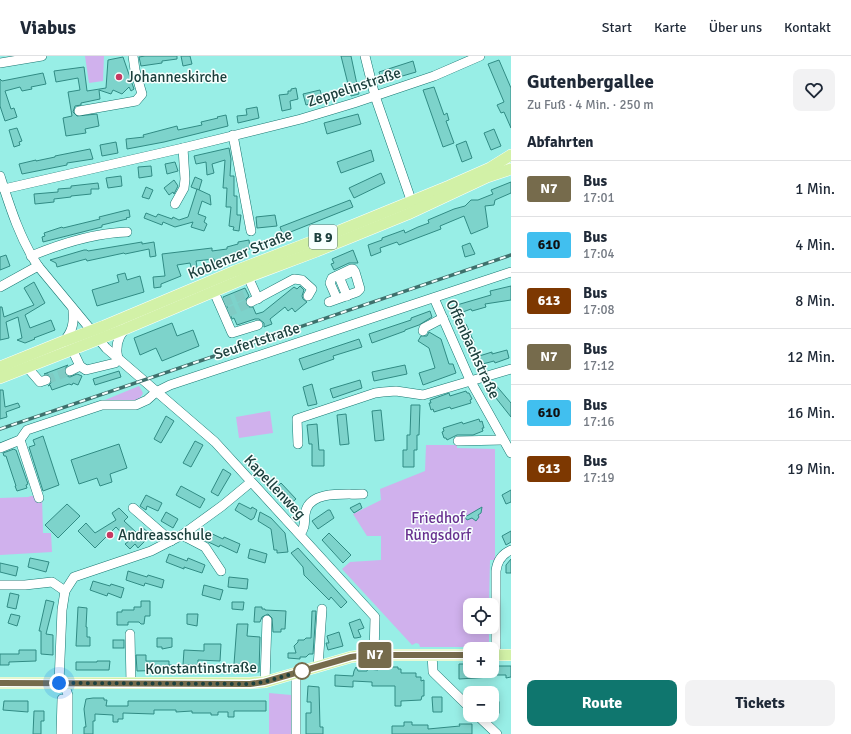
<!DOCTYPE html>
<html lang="de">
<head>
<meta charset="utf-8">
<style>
	body { margin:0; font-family:Signika,sans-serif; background:#f2f2f3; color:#1f2937; height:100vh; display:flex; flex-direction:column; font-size:15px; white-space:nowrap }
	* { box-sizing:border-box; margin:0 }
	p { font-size:13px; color:#747a83 }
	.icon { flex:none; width:22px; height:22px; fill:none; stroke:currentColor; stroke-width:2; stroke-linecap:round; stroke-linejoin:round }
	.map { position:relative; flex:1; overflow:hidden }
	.details { display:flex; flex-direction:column; background:#fff; width:340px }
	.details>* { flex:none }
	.badge { padding:0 8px; border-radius:3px; font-size:14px; line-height:26px }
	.fabs { position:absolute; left:463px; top:542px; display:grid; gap:8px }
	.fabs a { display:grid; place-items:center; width:36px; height:36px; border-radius:8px; background:#fff; box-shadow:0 2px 10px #0003; font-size:20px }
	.you { position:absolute; width:20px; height:20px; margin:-10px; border:3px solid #fff; border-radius:50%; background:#1a73e8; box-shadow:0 0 0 6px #1a73e833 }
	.map>.badge { position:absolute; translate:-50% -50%; box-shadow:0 0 0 2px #fff }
	h2 { padding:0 16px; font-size:15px; line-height:36px }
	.round { display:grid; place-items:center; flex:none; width:42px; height:42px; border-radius:8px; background:#f2f2f3 }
	.overview { display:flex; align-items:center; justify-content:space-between; height:68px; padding:0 16px }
	h1 { font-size:19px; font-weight:800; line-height:30px }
	.primary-button { display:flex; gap:8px; margin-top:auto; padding:8px 16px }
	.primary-button a { flex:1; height:46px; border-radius:8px; background:#0f766e; color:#fff; font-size:16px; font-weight:800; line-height:46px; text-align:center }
	.primary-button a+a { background:#f2f2f3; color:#1f2937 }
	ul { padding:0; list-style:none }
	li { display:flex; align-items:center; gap:12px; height:56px; padding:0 16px; border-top:1px solid #e0e1e3 }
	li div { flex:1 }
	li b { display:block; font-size:15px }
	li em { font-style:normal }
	li .badge { min-width:44px; font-weight:700; text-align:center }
	header { display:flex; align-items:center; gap:24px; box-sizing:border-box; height:56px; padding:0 20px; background:#fff; border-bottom:1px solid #e0e1e3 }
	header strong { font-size:19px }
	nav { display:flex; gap:22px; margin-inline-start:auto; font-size:14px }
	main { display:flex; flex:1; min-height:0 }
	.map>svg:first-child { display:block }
	.green { fill:#d0b1ed }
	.building { fill:#7dd3cb; stroke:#318b84 }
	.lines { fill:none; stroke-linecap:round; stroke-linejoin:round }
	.minor-tunnel { stroke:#7fcbc4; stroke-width:9; stroke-dasharray:9 4.5; stroke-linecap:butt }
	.minor-casing { stroke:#187872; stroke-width:10 }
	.major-casing { stroke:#fff; stroke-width:12 }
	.minor { stroke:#fff; stroke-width:9 }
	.major { stroke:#d2f1a7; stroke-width:11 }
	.rail-casing { stroke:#3e706c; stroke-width:3.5 }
	.rail { stroke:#f7fffe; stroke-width:2; stroke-dasharray:6; stroke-linecap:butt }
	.line-casing { stroke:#fff; stroke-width:9 }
	.line { stroke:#766b4c; stroke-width:6 }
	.walk { stroke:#1c403d; stroke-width:4; stroke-dasharray:0 7.2 }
	.poi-dot { fill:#c73962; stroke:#f7fffe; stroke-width:1.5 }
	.stop-dot { fill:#fff; stroke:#766b4c; stroke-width:2 }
	.labels { text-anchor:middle; stroke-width:3; stroke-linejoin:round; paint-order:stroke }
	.shield { fill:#f7fffe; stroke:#5e7977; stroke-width:1 }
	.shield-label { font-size:14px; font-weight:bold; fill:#1c403d }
	.poi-label { font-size:15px; fill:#1c403d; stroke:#f7fffe; text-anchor:start }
	.street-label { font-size:15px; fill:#1c403d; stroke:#f7fffe }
	.park-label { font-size:15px; fill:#68318f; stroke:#f7fffe }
</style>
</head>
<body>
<header>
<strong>Viabus</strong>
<nav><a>Start</a><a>Karte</a><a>Über uns</a><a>Kontakt</a></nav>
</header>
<main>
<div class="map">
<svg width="511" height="678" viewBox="0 0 511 678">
	<rect width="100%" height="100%" fill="#98eee6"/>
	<g class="green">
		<polygon points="85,0 104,0 103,25 89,27"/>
		<path d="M139,330L143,337C138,350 117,344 105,344Z"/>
		<polygon points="270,355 273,377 239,382 236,361"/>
		<polygon points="426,389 457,389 457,392 495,393 495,504 490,504 489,549 470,549 470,571 489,571 489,591 420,591 419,588 416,587 412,589 342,513 350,506 381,504 381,480 367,480 353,458 381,444 380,433 425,415"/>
		<polygon points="42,439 43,477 51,477 52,496 0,499 0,442 28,441 31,440"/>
		<polygon points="269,637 291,639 291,678 269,678"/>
	</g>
	<g class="building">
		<polygon points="145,0 177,0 177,3 162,5 162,7 141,10 139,1"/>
		<polygon points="181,0 190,0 192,8 183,10"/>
		<polygon points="341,0 351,0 359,38 351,40"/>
		<polygon points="123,1 134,33 131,35 129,31 122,38 113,34 111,38 99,34 100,43 81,47 81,49 75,50 73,56 77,60 97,58 99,70 85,73 86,77 66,80 63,62 72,60 68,36 80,34 78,22 56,26 54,15 84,11 87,35 106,32 108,4"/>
		<polygon points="499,4 511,32 511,72 504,56 501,57 497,49 504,46 488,8"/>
		<polygon points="413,5 416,16 382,26 379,16"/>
		<polygon points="43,17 46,28 31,31 32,33 22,35 20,31 5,35 11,53 14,52 17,61 5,65 0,50 0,23 2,25"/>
		<polygon points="434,31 444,59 447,57 449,64 446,65 454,87 443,91 423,34"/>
		<polygon points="296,32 298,43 290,45 291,53 282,55 279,39 288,38 288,35 291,35 291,33"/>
		<polygon points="320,34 323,44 306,49 303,38"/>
		<polygon points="257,51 259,62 238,67 237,60 247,59 246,53"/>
		<polygon points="358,58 361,68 327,78 324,67"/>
		<polygon points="226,59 228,70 164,86 127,93 126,83 144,81 143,79 177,70 178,74 202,69 201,66 218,62 217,61"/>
		<polygon points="17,72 22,85 19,86 20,89 14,91 9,74"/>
		<polygon points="494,73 501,90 491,94 484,77"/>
		<polygon points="466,85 472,102 462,106 456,89"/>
		<polygon points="116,86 118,97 102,100 100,89"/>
		<polygon points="229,92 231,103 230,120 234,120 234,140 237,140 237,159 241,159 239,175 233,174 234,171 229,170 231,151 226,151 227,132 223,132 225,104 212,108 214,117 207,119 206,106 196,108 194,100"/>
		<polygon points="90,93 93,103 67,107 67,109 22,118 19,108 36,104 36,105 55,101 55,100"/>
		<polygon points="371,94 374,105 341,117 337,106"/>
		<polygon points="175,106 178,115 167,118 165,108"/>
		<polygon points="151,110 152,120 139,122 138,111"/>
		<polygon points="381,117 385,127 354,142 349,132"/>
		<polygon points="121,120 122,130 108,132 106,122"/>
		<polygon points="195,121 202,124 199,134 191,131"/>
		<polygon points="174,124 178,130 174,138 173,136 169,139 164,132"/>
		<polygon points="511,126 511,137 495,144 494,149 485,150 488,171 471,178 464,160 440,170 441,173 404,187 399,189 397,186 380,192 381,196 371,200 368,189 382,184 382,182 404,174 405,177 418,171 429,167 428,164 454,153 465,150 471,144 478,144 493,138 491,134"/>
		<polygon points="98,127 99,133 91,133 91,138 71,140 71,141 54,143 54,146 35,148 34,138 58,136 58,133 71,132 71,130"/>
		<polygon points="146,131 153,134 149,143 142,141"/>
		<polygon points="197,133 210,139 211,149 202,145 198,158 206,161 204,166 207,168 204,175 191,171 193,166 175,171 163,166 162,169 144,162 146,157 156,161 158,158 172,163 173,161 179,164 188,161"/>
		<polygon points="350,144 353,151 283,179 280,171"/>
		<polygon points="127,154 129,154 130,161 126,162 127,163 102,169 102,171 43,186 42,181 45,180 44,177 62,171 63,172 100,163 99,161"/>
		<polygon points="275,159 277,170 257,172 256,161"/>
		<polygon points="249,184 250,193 245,193 245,195 239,196 239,197 234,198 234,199 228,200 228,202 221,203 221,207 215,208 214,203 196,205 197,211 191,211 190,207 177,209 181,220 161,228 161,231 154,232 153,221 165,220 162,198 212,192 212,195 227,193 227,191 238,188 238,186"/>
		<polygon points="142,186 142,188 154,186 156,200 150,201 149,193 125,198 124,197 87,205 86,203 57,211 56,207 50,204 84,194 87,194 88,195"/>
		<polygon points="470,187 475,198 465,201 462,190"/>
		<polygon points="353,194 358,207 349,207 334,214 331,208 334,207 332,203"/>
		<polygon points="6,199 10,210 0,214 0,201"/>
		<polygon points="125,217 127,224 140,220 144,236 97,250 92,234 119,226 117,219"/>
		<polygon points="34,226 45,247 25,259 30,272 51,264 55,274 34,282 35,283 25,287 17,284 22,282 18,261 6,266 9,282 0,284 0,251 2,251 4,261 34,249 24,232"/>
		<polygon points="300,230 304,234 302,240 303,243 307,246 295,256 292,252 288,255 285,251 270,263 272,268 264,271 264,267 259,263 255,263 237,269 234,262 232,263 223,241 245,232 249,240 246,243 246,248 248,251 253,251 256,258 263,256 294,231 297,233"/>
		<polygon points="511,230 511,244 485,248 486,251 472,255 471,253 452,260 450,251 491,239 490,235"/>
		<polygon points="430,255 432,261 419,269 405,274 405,275 372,287 369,278 411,264 411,262"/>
		<polygon points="172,267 177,280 193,274 199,290 162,305 156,292 140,299 134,282"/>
		<polygon points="466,268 474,286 466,290 457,271"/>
		<polygon points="429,276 441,283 449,308 453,308 456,317 423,329 419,317 435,312 429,292 418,285 421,280 427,280"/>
		<polygon points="359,283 362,291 333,300 334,303 303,314 299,303"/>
		<polygon points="507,294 509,302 495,307 494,305 475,310 473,302 492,296 492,298"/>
		<polygon points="68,309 64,314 66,320 70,321 77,318 82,320 78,329 73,327 72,329 69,328 52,334 50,329 48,330 52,326 52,322 48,318 44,318"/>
		<polygon points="405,309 407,318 374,325 372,316"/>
		<polygon points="119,315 121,321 95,329 93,323"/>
		<polygon points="360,324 362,332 333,342 330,333"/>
		<polygon points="494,327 511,347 511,361 488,332"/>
		<polygon points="312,328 317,348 308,350 303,331"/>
		<polygon points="0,334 3,334 5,351 18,347 20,351 6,356 7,361 0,363"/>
		<polygon points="466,335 467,337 469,337 472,343 470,344 471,347 451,353 450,351 434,356 433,353 431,354 429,347 431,347 430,344 449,337 450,340"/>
		<polygon points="411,349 420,349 419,379 417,379 417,394 414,394 414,411 403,411 403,394 407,394 407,379 410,379"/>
		<polygon points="381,354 384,384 375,385 372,355"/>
		<polygon points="346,358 349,388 340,389 337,359"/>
		<polygon points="166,360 174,365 161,387 154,383"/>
		<polygon points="479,363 480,366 482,365 484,372 482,372 483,375 473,379 457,379 447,384 446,382 444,382 442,376 444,375 443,372 462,366 463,368"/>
		<polygon points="317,368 319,394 324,394 324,410 312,410 312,388 309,388 307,369"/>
		<polygon points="43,380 59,429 43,435 29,391 35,389 33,384"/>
		<polygon points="195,385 203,389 191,411 183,407"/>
		<polygon points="119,388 127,412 110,418 112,426 100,430 97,422 79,428 71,404"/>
		<polygon points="14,393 15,394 16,394 28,428 26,429 27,432 17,435 15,430 16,430 6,400 4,400 3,397"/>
		<polygon points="223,413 231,418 218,440 211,436"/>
		<polygon points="281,427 296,443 289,449 274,434"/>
		<polygon points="181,430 205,443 200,452 176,439"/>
		<polygon points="511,434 511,446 506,448 502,439"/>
		<polygon points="146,439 162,447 158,455 147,450 146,454 140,450"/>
		<polygon points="239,447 251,453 252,451 257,454 254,462 251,464 235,454"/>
		<polygon points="360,447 362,452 354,457 350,452"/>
		<polygon points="67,448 80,460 58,482 45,469"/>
		<polygon points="482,451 481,457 478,459 479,461 476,465 472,462 467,464 465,461"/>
		<polygon points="119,452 128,461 124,465 137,477 142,471 151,479 138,492 135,488 130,493 125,488 129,485 116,471 95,492 78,475 86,467 95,477 116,464 112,457"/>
		<polygon points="328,454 330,454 334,462 318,473 312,465"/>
		<polygon points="166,456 178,463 173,472 161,465"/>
		<polygon points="260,456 271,462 285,477 288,496 277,497 277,494 274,494 271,473 258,465"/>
		<polygon points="206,475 223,483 224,481 240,488 237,497 220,489 219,491 202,483"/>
		<polygon points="511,475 511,486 506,489 502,480"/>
		<polygon points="329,477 351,499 343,507 322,484"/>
		<polygon points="298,492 347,546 341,552 331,541 329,544 304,519 303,511 291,497"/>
		<polygon points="250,493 267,498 265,507 248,502"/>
		<polygon points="169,498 187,505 188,502 205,509 202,517 184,511 184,513 166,506"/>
		<polygon points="30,502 49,506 46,516 28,511"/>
		<polygon points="511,503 511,517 506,517 506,509"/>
		<polygon points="0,507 18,511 16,520 0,516"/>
		<polygon points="128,515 147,521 148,519 164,524 162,532 145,527 144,530 126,524"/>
		<polygon points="229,521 248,523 247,533 228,531"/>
		<polygon points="93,525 110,530 111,528 124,532 121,542 108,537 107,540 90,534"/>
		<polygon points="204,529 223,534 220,544 202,539"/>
		<polygon points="10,537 19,539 16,553 7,551"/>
		<polygon points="46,544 54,546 46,578 53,579 53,599 41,598 41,575 39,575"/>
		<polygon points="141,545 150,545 150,560 145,560 144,568 141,568 139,566 128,566 128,569 117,569 117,556 122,556 122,554 134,554 134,551 141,551"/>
		<polygon points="232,546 244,546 243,554 232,553"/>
		<polygon points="78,551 87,552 86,571 87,571 87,581 90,581 90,590 76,590"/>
		<polygon points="255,551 262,551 262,553 265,553 265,554 286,555 285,573 281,573 281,576 273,576 272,562 268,558 262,561 260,566 254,566"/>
		<polygon points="312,555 316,555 313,598 309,598 306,601 300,601 300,603 288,602 288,597 296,597 294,590 298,586 298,584 304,584 306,582 311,582"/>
		<polygon points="11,558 20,560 17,570 8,567"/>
		<polygon points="187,558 198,558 197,570 187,568"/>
		<polygon points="360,563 364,572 358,574 361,581 356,582 354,582 349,567"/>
		<polygon points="237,568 248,568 247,580 260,581 259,616 255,616 255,610 234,608"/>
		<polygon points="339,576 343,590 328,594 326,587 329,587 327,580"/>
		<polygon points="157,582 172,582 172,591 162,593 162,591 157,591"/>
		<rect x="113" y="584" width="11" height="8"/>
		<polygon points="204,588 221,588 220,605 198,604 198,609 183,609 184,594 204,595"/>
		<polygon points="19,594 36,594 36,605 9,606 9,609 0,609 0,598 19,598"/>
		<polygon points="136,599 146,599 146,605 169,605 169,609 172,609 172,614 137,615"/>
		<polygon points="97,605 110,605 109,614 76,614 76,606 97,606"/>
		<polygon points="459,608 468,608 468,615 491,615 491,621 459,623"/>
		<polygon points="492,610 511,610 511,621 506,622 506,619 492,619"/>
		<polygon points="356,611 358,615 367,615 368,613 378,614 378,611 398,611 398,613 401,613 401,617 416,617 416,621 421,621 421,625 424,624 424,640 422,640 421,644 401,645 401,650 395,650 395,630 372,630 372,626 353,625 353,631 335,630 335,619 353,620 354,615"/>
		<polygon points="308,630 319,631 320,671 323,671 323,678 306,678 306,657 311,657 311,646 307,646"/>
		<polygon points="432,641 442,641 442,656 433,656"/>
		<polygon points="93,642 104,642 104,644 107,644 106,650 128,650 128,645 266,645 266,655 234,655 234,661 228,661 228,656 218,656 218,659 211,659 211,657 192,657 192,655 176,656 176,654 154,654 154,658 123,657 123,663 118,663 118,666 113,666 113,659 95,658 95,665 93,665 93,678 84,678 84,671 86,671 84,653 86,643"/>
		<polygon points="4,645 28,645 28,656 3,654"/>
		<rect x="492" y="646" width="7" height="11"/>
		<polygon points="34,655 44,655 44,665 41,665 41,678 33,678"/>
		<polygon points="404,666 412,666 412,669 428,669 428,673 460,670 459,668 472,668 472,678 392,678 392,670 404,670"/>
	</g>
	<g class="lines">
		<g class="minor-tunnel">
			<polyline points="223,247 248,237"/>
			<polyline points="227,257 251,246"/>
			<polyline points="46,324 70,315"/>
		</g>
		<defs>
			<g id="minor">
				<polyline points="365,0 375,40 410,141 411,145 409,152"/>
				<polyline points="0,7 42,0"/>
				<polyline points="79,55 136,45 142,38 135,14 133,0"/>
				<polyline points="233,79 251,175"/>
				<path d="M0,120C10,151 20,183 38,210L106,292L215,386L375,561L374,599"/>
				<polyline points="4,133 183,92 301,63 354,47 434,20 480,0"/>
				<polyline points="175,148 184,132 185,123 183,92"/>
				<path d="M31,200C60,188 96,177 127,176"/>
				<polyline points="248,221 258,243"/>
				<polyline points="211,229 232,277 258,269"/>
				<polyline points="0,231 38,210"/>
				<polyline points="347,240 340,223 342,220 349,217"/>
				<polyline points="434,242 470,324 511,397"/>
				<polyline points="251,246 294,223 302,224 312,233 308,240"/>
				<polyline points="329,246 357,236 360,233 355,216 353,213 351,213 332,222 330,227 337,243"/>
				<polyline points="423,275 424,272 443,262"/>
				<path d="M64,285C73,275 74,266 73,254"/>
				<path d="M72,293L80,310L86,314L115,307L118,303C115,291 117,282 125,273"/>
				<polyline points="27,311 40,326 46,324"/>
				<polyline points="70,315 80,310"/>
				<polyline points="20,384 39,442"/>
				<polyline points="458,385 502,384"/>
				<polyline points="298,388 297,363 375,337 383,336 396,335 423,339 511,313"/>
				<polyline points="0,392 20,384 27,374 102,349 136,349 147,344 156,336 170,329 511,216"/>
				<polyline points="133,452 171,485"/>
				<path d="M300,478C307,470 303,463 306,454C313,434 346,439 363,438"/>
				<polyline points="182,479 205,491 221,515"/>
				<polyline points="0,529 25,529 52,526 65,535"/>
				<polyline points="130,578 131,628"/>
				<polyline points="432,598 433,616 470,652"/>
				<path d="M496,599V515C497,506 502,498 511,494"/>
				<polyline points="318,611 322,553"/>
				<polyline points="296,617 296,678"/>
				<polyline points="265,626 267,564"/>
				<polyline points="59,627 62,554 65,535 74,521 151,495 182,479 222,450 251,426"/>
				<polyline points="64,628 68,639 68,678"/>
				<polyline points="477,659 497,678"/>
				<polyline points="61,678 62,643"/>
			</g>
			<g id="major">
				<polyline points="0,311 64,285 104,270 235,215 324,181 449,130 490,112 511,99"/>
				<polyline points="0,322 125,273 248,221 317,195 408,158 487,121 511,113"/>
				<polyline points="492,599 511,599"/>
				<polyline points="0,627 250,627 265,626 351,601 366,599 470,599"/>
			</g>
		</defs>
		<use href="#minor" class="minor-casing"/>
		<use href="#major" class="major-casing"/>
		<use href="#minor" class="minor"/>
		<use href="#major" class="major"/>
		<defs>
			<polyline id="rail" points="0,373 511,199"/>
		</defs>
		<use href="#rail" class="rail-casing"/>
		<use href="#rail" class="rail"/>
	</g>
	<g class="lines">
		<defs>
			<polyline id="line" points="0,627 250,628 264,626 351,601 366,599 470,599"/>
		</defs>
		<use href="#line" class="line-casing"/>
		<use href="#line" class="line"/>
		<polyline class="walk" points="59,627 250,628 264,626 302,615"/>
	</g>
	<g class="poi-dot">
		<circle cx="119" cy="21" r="4"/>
		<circle cx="110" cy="479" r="4"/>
	</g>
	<circle class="stop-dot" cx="302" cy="615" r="8"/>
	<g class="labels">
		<rect class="shield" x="309" y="169" width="28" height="24" rx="3"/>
		<g class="shield-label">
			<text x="323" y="186">B 9</text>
		</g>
		<g class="poi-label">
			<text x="127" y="26">Johanneskirche</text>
			<text x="118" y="484">Andreasschule</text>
		</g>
		<g class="street-label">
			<text transform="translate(354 31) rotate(-18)" y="5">Zeppelinstraße</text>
			<text transform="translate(240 198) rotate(-22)" y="5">Koblenzer Straße</text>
			<text transform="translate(257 285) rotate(-18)" y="5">Seufertstraße</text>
			<text transform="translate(473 293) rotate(65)" y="5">Offenbachstraße</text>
			<text transform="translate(275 431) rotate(47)" y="5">Kapellenweg</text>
			<text transform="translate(201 612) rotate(-1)" y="5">Konstantinstraße</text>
		</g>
		<g class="park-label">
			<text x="438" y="467">Friedhof<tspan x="438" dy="17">Rüngsdorf</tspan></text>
		</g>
	</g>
</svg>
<div class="fabs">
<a><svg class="icon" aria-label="locate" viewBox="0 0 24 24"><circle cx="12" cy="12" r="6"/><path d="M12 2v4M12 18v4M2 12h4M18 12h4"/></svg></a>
<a>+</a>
<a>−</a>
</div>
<div class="you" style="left:59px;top:627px"></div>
<b class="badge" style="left:375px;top:599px;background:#766b4c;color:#fff">N7</b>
</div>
<section class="details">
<div class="overview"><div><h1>Gutenbergallee</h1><p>Zu Fuß · 4 Min. · 250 m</p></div><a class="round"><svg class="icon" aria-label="heart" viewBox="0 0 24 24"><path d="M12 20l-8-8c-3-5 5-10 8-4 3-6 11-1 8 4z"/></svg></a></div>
<h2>Abfahrten</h2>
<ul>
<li><span class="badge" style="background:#766b4c;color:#fff">N7</span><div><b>Bus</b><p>17:01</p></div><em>1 Min.</em></li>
<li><span class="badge" style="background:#41bfef;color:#111">610</span><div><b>Bus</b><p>17:04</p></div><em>4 Min.</em></li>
<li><span class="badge" style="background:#7d3801;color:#fff">613</span><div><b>Bus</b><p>17:08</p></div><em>8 Min.</em></li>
<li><span class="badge" style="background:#766b4c;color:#fff">N7</span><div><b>Bus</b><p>17:12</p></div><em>12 Min.</em></li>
<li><span class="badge" style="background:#41bfef;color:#111">610</span><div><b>Bus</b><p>17:16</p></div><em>16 Min.</em></li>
<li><span class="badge" style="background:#7d3801;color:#fff">613</span><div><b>Bus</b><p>17:19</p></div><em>19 Min.</em></li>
</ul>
<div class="primary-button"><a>Route</a><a>Tickets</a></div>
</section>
</main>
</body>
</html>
